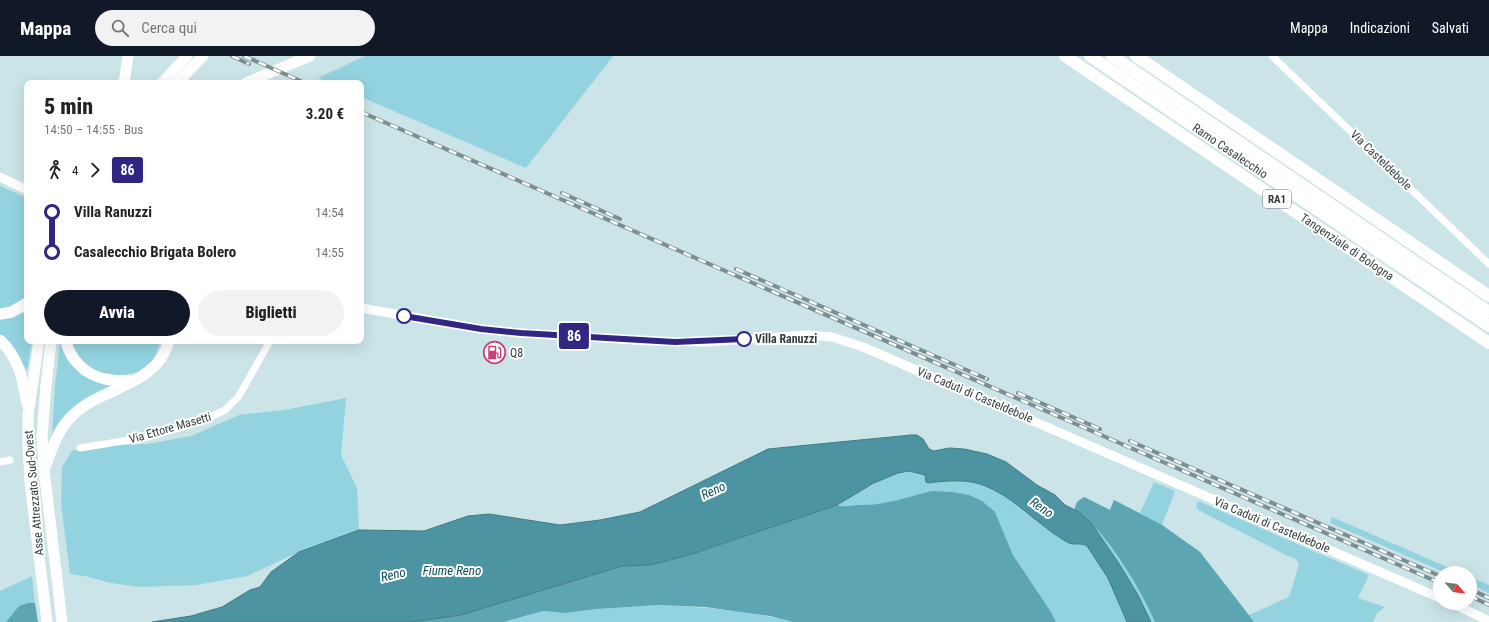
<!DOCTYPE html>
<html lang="it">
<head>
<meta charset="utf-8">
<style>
	body { margin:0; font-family:"Roboto Condensed",sans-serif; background:#f2f2f2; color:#222; height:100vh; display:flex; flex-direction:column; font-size:15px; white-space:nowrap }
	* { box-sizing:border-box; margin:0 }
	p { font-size:13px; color:#767676 }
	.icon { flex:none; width:22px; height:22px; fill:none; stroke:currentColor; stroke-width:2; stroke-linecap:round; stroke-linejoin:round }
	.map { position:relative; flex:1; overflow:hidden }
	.sheet { position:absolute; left:24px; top:24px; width:340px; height:264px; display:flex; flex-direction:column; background:#fff; border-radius:8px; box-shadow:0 4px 16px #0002 }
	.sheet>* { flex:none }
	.badge { padding:0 8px; border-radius:3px; font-size:14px; line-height:26px }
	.needle { width:26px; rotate:118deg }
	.fabs { position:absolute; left:1433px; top:510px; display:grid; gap:8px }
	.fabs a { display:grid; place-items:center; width:44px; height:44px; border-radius:50%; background:#fff; box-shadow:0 4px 16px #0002; font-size:20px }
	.map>.badge { position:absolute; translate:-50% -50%; box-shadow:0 0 0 2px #fff }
	.legs { display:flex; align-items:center; gap:6px; height:44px; padding:0 20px; font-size:13px }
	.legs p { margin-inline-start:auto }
	.headline { display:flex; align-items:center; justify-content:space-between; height:68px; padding:0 20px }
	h1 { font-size:22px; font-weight:800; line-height:30px }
	.primary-button { display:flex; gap:8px; margin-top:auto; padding:8px 20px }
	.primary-button a { flex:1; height:46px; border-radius:24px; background:#111827; color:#fff; font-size:16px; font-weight:800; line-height:46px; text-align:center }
	.primary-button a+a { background:#f2f2f2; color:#222 }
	ul { padding:0 20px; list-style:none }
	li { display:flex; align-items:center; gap:14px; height:40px; font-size:15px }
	li i { display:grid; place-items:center; width:6px; height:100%; margin:0 5px; background:currentColor }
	li i::after { content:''; width:10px; height:10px; margin:-5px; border:3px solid; border-radius:50%; background:#fff }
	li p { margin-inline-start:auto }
	li:first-child i { background:linear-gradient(#0000 50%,currentColor 0) }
	li:last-child i { background:linear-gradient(currentColor 50%,#0000 0) }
	header { display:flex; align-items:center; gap:24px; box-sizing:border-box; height:56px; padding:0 20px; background:#111827; color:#fff }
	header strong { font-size:19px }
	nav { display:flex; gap:22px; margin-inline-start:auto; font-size:14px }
	.search { width:280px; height:36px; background:#f2f2f2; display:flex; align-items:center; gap:10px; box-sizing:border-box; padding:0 14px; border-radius:22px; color:#767676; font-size:15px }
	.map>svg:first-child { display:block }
	.green { fill:#93d3df }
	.forest { fill:#5da5b2 }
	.water { fill:#4c94a1; stroke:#447a84 }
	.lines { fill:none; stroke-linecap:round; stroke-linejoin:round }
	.minor { stroke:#fff; stroke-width:7 }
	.secondary { stroke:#fff; stroke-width:9 }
	.trunk { stroke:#fff; stroke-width:11 }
	.motorway { stroke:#fff; stroke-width:12 }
	.rail-casing { stroke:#7c8e91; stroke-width:4 }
	.rail { stroke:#fff; stroke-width:2.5; stroke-dasharray:8; stroke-linecap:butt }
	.line-1-casing { stroke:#fff; stroke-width:9 }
	.line-1 { stroke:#312783; stroke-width:6 }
	.stop-1-dot { fill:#fff; stroke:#312783; stroke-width:2 }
	.labels { text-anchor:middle; stroke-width:4; stroke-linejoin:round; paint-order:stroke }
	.shield { fill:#fff; stroke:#707779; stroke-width:1 }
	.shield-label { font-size:11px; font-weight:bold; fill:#333d3f }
	.street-label { font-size:12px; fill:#333d3f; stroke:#fff }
	.stop-label { font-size:12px; font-weight:bold; fill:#333d3f; stroke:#fff; text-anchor:start }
	.poi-label { font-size:12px; fill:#333d3f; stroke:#fff; text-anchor:start }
	.water-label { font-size:13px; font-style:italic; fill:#0f4f5a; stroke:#fff }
</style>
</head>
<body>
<header>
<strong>Mappa</strong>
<div class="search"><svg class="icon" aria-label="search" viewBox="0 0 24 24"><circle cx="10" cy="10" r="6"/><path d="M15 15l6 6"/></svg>Cerca qui</div>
<nav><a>Mappa</a><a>Indicazioni</a><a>Salvati</a></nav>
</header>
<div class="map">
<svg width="1489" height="566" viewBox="0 0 1489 566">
	<rect width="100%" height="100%" fill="#cae4e8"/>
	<g class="green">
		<polygon points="365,0 613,0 526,112 361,41 361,27 329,27 318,22"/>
		<polygon points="0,130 27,142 27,241 16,251 0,255"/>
		<polygon points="27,255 27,285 32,285 27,315 10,286 0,278 0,264 13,262"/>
		<polygon points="70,285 161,285 153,305 138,316 114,321 90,314 73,296"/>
		<polygon points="60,286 66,302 81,319 111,330 52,382 55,329"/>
		<polygon points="346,342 341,399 357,432 359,474 299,496 247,520 196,529 140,531 111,527 85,520 70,518 61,447 62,411 72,395 96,390 147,388 191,380 239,359 284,354"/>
		<path d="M909,415L925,419L928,427C944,425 965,423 980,428C1013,439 1037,469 1067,486C1074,490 1081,486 1087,490L1108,522L1127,566H1056L1051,556L1013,499L995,456L932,435L894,446L880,448L865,450L857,449L847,451L837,449L890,419Z"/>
		<path d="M1154,426L1175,435L1162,469L1200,496L1249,559L1287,542L1290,538L1299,508C1297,503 1293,501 1288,500L1198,454L1196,450L1198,445L1369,519L1358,542L1385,551L1377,557L1373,566H1151C1138,539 1124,515 1107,490C1098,477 1089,462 1074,454L1077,446L1084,441L1110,454L1114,444L1140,457Z"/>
		<polygon points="1332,461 1461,517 1446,517 1330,467"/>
		<path d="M32,520L35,547C19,546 16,554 6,566H0V535Z"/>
		<polygon points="1470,521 1489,529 1489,537 1470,528"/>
		<path d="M659,549C704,551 749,555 793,566H504L543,555L565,557L597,553Z"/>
	</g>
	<g class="forest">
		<path d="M932,435L952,436L969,439L982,445L995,456L1013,499L1051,556L1056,566H793L770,560L705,551L659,549L597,553L565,557L543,555L504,566H412L461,559L622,510L651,509L692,498L837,449C841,450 845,451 849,450C852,450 855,449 858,449C884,450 907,441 932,435Z"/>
		<path d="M1084,441L1110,454L1114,444L1162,469L1200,496L1254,566H1155C1142,535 1103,469 1074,454L1077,446Z"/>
		<polygon points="28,547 35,547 38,566 6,566 19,550"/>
	</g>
	<path class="water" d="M911,379H917L923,383L929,393L934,395L949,392L964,393L987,398L1006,406L1037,429L1055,439L1065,449L1079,456L1092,468L1118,506L1138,539L1151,566H1127L1108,522L1087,490C1081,486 1074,490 1067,486C1037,469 1013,439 980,428C965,423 944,425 928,427L926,426L925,419L909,415L898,417L874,427L837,449L692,498L651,509L622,510L461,559L412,566H152L191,560L222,551L250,534L260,531L271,516L299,496L359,474L424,475L468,460L489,458L560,469L600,464L640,456L768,393Z"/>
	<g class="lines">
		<g class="minor">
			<polyline points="1272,0 1489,208"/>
			<polyline points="80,392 148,381 200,366 225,354 239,340 270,285"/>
			<polyline points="0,406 10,404"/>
		</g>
		<g class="secondary">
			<polyline points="0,121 27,134"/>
			<polyline points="361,252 481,273 521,277 650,285 705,286 808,279 832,281 863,291 1440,542"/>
			<polyline points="1452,547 1489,565"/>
		</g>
		<g class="trunk">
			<polyline points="124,27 128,0"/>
			<polyline points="162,27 187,0"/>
			<polyline points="177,27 203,0"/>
			<polyline points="246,27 310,0"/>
			<polyline points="0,258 11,256 27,247"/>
			<path d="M0,284C20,304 22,322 27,348"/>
			<polyline points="39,285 28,359 28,390 30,426 47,566"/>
			<polyline points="51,285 46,329 42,381 44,413 62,566"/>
			<path d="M66,285C70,304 86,319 105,323C114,325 122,325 131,325"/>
			<path d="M46,409C53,390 59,371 74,358C104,330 157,330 169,285"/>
		</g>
		<g class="motorway">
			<polyline points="1065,0 1489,287"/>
			<polyline points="1090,0 1489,270"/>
			<polyline points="1112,0 1489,256"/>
			<polyline points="1136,0 1489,240"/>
		</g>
		<defs>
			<g id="rail">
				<polyline points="232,0 249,8"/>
				<polyline points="244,0 305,27"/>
				<polyline points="361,56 1440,527"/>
				<polyline points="562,137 620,163"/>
				<polyline points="736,213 987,323"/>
				<polyline points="1018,337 1100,373"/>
				<polyline points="1130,385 1440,520"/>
				<polyline points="1470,533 1489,542"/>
				<polyline points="1470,540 1489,549"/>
			</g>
		</defs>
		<use href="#rail" class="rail-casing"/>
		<use href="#rail" class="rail"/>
	</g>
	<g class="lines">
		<defs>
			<polyline id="line-1" points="404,260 481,273 521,277 675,286 744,283"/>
		</defs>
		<use href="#line-1" class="line-1-casing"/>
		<use href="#line-1" class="line-1"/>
	</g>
	<defs>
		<symbol id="fuel-ring" viewBox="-11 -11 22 22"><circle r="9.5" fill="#fff" stroke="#ca3f74" stroke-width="1.5"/><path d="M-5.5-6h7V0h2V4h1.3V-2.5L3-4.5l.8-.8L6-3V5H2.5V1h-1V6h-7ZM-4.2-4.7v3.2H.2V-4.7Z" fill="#ca3f74"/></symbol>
	</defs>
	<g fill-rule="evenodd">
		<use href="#fuel-ring" x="482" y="284" width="25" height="25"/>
	</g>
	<g class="stop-1-dot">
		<circle cx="404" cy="260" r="7"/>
		<circle cx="744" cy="283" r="7"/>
	</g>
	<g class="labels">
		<rect class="shield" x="1263" y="134" width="28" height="18" rx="3"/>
		<g class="shield-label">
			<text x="1277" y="147">RA1</text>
		</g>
		<g class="street-label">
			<text transform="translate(1230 95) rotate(34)" y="4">Ramo Casalecchio</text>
			<text transform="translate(1381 104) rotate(44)" y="4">Via Casteldebole</text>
			<text transform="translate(1347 191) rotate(34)" y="4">Tangenziale di Bologna</text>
			<text transform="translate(975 339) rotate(23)" y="4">Via Caduti di Casteldebole</text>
			<text transform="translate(170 372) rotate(-16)" y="4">Via Ettore Masetti</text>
			<text transform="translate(34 437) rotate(-95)" y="4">Asse Attrezzato Sud-Ovest</text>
			<text transform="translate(1272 469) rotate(23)" y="4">Via Caduti di Casteldebole</text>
		</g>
		<g class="stop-label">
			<text x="755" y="287">Villa Ranuzzi</text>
		</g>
		<g class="poi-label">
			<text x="510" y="301">Q8</text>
		</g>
		<g class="water-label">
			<text transform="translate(713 434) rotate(-25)" y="5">Reno</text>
			<text transform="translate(1042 451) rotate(35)" y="5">Reno</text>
			<text x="452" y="519">Fiume Reno</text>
			<text transform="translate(393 518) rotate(-13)" y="5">Reno</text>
		</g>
	</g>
</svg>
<div class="fabs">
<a><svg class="needle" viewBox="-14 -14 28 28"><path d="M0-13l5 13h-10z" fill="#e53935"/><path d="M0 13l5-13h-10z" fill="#767676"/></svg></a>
</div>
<b class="badge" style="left:574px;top:280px;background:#312783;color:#fff">86</b>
<section class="sheet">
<div class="headline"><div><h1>5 min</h1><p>14:50 – 14:55 · Bus</p></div><b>3.20 €</b></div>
<div class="legs"><svg class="icon" aria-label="walk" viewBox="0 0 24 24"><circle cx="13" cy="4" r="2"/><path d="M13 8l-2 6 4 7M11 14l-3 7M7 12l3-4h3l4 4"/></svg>4<svg class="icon" aria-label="forward" viewBox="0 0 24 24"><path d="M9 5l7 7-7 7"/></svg><b class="badge" style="background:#312783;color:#fff">86</b></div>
<ul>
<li><i style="color:#312783"></i><b>Villa Ranuzzi</b><p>14:54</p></li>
<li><i style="color:#312783"></i><b>Casalecchio Brigata Bolero</b><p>14:55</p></li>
</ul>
<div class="primary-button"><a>Avvia</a><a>Biglietti</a></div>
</section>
</div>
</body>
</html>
